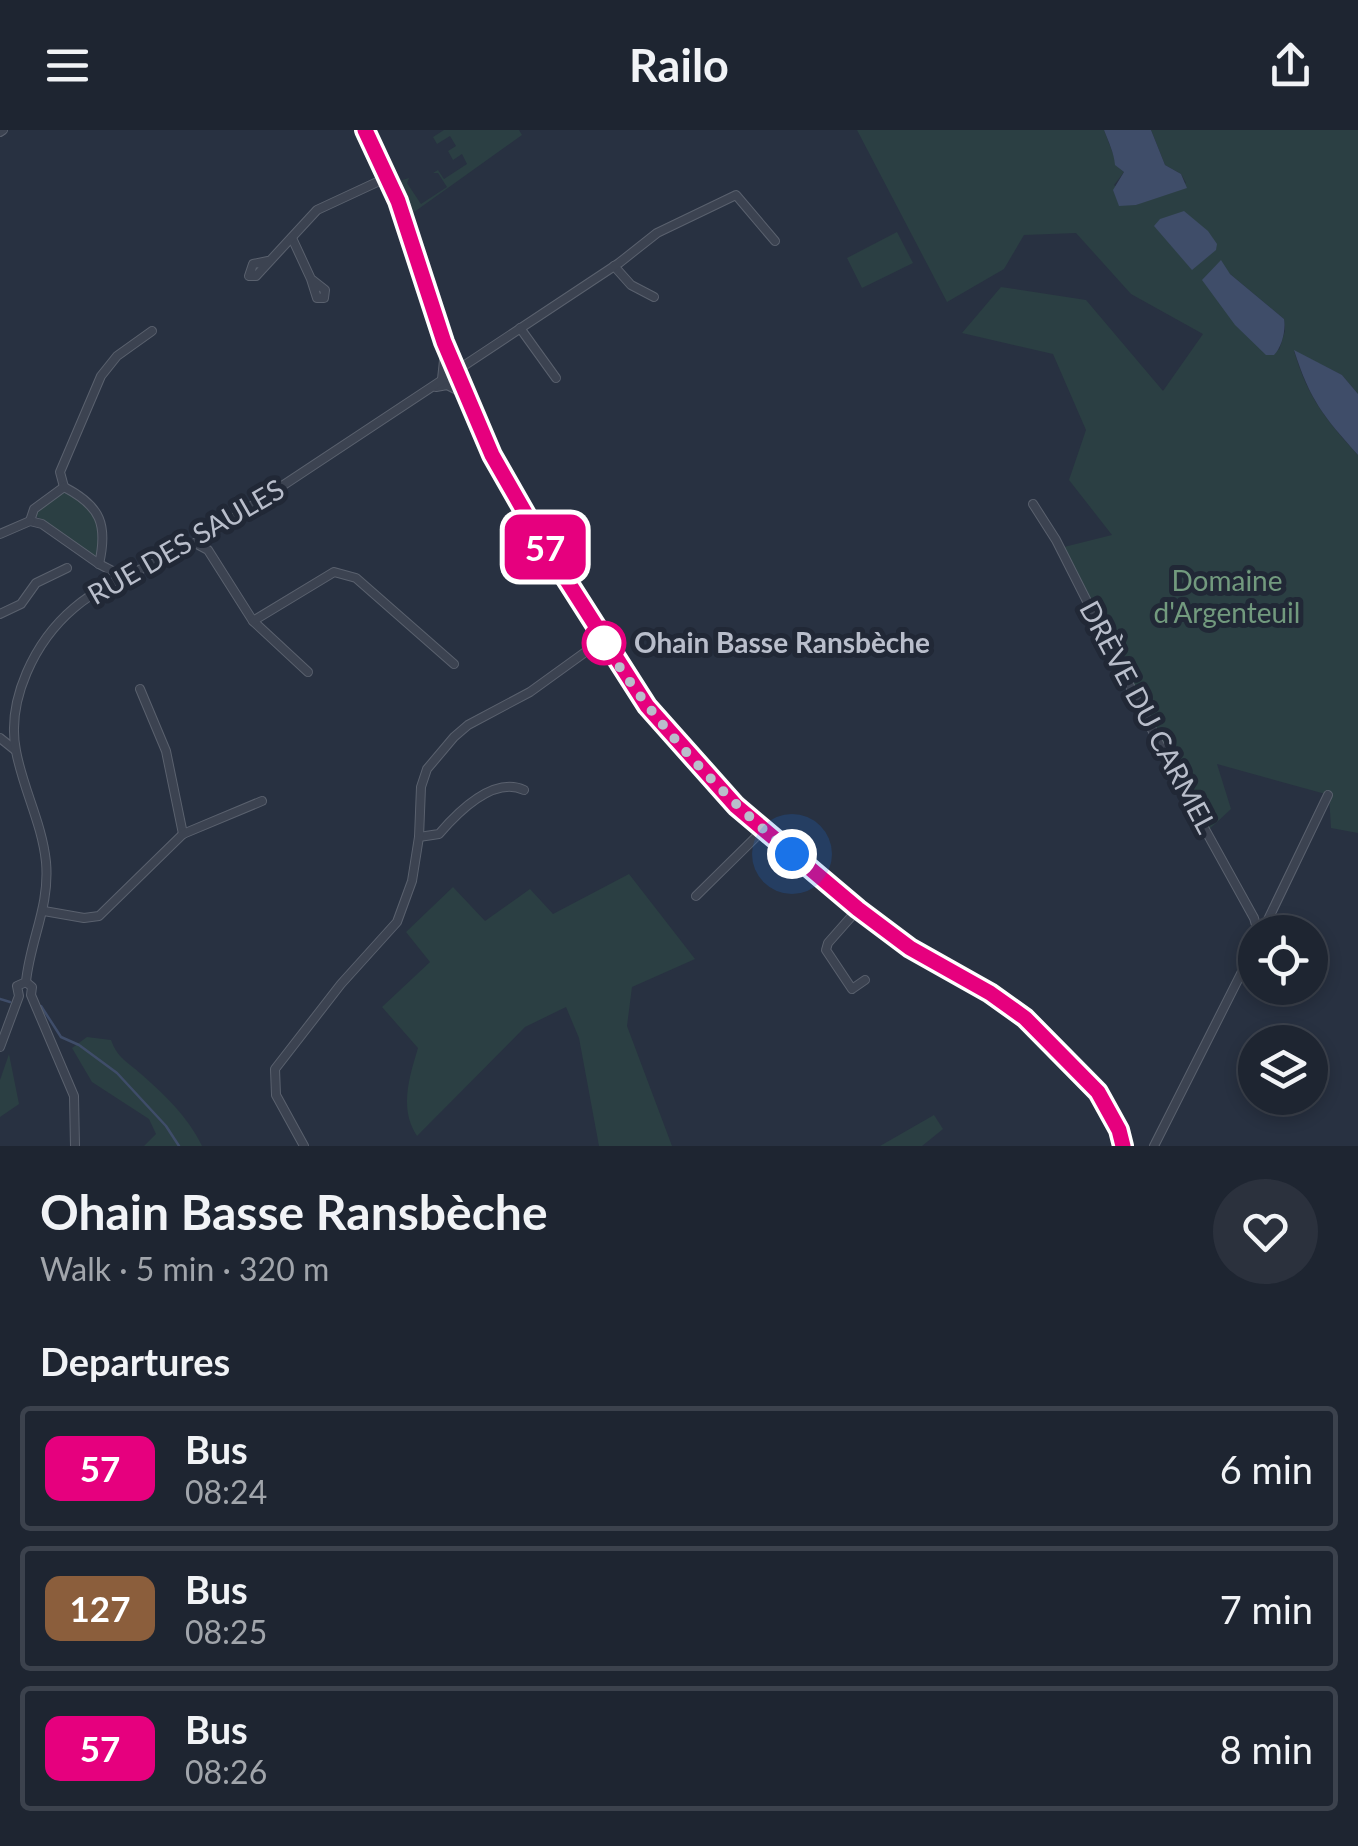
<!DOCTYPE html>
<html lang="en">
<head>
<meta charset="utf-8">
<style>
	body { margin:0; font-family:Lato,sans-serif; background:#2b313d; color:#f1f3f6; height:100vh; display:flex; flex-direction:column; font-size:38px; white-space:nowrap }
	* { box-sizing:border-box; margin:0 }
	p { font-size:32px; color:#a1a5ab }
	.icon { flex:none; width:55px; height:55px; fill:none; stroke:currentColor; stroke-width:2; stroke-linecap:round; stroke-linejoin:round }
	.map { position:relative; height:1016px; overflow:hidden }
	.drawer { display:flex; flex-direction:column; background:#1e2531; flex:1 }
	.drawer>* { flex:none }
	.badge { padding:0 20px; border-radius:15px; font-size:35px; line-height:65px }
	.fabs { position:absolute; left:1238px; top:785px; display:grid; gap:20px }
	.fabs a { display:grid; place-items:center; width:90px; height:90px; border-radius:50%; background:#1e2531; box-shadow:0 5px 15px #0003,0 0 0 2px #3c424d; font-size:50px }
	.you { position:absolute; width:50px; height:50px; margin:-25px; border:8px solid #fff; border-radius:50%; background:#1a73e8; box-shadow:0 0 0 15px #1a73e833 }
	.map>.badge { position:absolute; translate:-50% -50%; box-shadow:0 0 0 5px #fff }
	h2 { padding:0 40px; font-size:38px; line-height:90px }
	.round { display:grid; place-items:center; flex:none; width:105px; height:105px; border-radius:52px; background:#2b313d }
	.overview { display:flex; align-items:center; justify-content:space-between; height:170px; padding:0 40px }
	h1 { font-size:48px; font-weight:700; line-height:75px }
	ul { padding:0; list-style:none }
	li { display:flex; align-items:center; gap:30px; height:125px; margin:0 20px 15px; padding:0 20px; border:5px solid #3c424d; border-radius:10px }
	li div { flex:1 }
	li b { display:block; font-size:38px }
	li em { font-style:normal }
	li .badge { min-width:110px; font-weight:700; text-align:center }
	header { display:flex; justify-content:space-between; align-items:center; height:130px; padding:0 40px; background:#1e2531; font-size:45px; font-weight:700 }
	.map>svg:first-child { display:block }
	.green { fill:#2b3f43; fill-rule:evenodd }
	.water { fill:#3f4d69 }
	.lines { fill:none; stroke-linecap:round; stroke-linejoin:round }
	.stream { stroke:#3f4d69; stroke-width:2.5 }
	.minor-casing { stroke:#5a616e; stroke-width:10 }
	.major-casing { stroke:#464c5a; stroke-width:11 }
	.minor { stroke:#3c4351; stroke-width:8 }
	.major { stroke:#5a6270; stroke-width:9 }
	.line-casing { stroke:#fff; stroke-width:22 }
	.line { stroke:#e6007e; stroke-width:15 }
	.walk { stroke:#b9becb; stroke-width:10; stroke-dasharray:0 18 }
	.stop-dot { fill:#fff; stroke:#e6007e; stroke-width:5 }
	.labels { text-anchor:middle; stroke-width:10; stroke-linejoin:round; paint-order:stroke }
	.street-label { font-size:28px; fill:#b9becb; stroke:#212836 }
	.park-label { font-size:28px; fill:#729a7e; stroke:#212836 }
	.stop-label { font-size:28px; font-weight:bold; fill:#b9becb; stroke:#212836; text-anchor:start }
</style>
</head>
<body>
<header><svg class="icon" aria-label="menu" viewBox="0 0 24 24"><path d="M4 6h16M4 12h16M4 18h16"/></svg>Railo<svg class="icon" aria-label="share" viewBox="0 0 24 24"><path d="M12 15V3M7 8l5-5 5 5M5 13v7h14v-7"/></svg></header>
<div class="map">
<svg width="1358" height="1016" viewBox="0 0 1358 1016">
	<rect width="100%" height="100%" fill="#283141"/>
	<g class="green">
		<polygon points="444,0 519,0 522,5 410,85 396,52 409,48 407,53 421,74 447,57 438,43 433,43 438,40 444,49 467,34 462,24 453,30 448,21 456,16 450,6 437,14 433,7"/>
		<path d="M857,0H1104L1118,37L1124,42L1114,55L1136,75L1186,53L1181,44L1165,35L1151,0H1358V264L1342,245L1294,221C1308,268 1326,290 1358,325V703L1331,698L1329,665L1217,634L1231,679L1202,706L1060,418L1112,405L1069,350L1086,300L1053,224L962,203L1001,157L1086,170L1163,261L1203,204L1131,164L1076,103L1024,105L1004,139L947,172ZM1212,142L1230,144L1284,189L1285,201L1279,220L1209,144Z"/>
		<polygon points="897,102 913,133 862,158 847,128"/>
		<path d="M67,361C99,388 104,387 97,430L35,385L58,363Z"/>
		<path d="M629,744L695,829L632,857L627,896L672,1016H599L579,908L566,877L525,897L417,1006C399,979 409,948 418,918L382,877L430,832L406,802L453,757L485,791L530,759L553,784Z"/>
		<path d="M87,907L111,910C118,929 127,931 141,944C164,964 189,988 202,1016H144L156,1004L149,989L92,952L72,918Z"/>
		<polygon points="9,924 19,974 0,987 0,950"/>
		<polygon points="934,985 943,999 922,1016 880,1016"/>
	</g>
	<g class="water">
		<path d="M1104,0H1151L1165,35L1181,44L1187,58L1136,75L1119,76L1113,60L1124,42L1115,35C1114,23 1109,13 1104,0Z"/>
		<polygon points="1184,81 1208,101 1217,114 1216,120 1192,140 1154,96 1160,89"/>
		<path d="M1221,130L1230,144L1284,189C1286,200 1282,217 1274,225H1266L1235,195L1202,150Z"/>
		<path d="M1294,220L1342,245L1358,264V325C1323,286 1310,270 1294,220Z"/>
	</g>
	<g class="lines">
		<g class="stream">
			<polyline points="0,869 10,872"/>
			<polyline points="41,876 61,907 79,915 117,943 166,996 179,1016"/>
		</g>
		<defs>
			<g id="minor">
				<polyline points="0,2 3,0"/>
				<polyline points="292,108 311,149 325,160 324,168 317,168 311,149"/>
				<polyline points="268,131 253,134 249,146 256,146 317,80 388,47"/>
				<polyline points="614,136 631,155 654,167"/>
				<polyline points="520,198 556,248"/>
				<polyline points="442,249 445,221"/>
				<polyline points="436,257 447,255 465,264"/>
				<polyline points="64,357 60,342 101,246 117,226 152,201"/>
				<path d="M64,357C101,376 108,395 99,434"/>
				<polyline points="1033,374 1056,410 1176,647 1254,788 1258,802"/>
				<polyline points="30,391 42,394 99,434 124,447"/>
				<polyline points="30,391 34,379 64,357"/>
				<polyline points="0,404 30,391"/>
				<polyline points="195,413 208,420 253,491 308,542"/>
				<polyline points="0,484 21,474 36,453 67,438"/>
				<polyline points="253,491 334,442 356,448 454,534"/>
				<polyline points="140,559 166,621 183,704"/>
				<polyline points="0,608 15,620"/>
				<path d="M419,707L439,704C458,682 493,646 524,660"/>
				<polyline points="696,766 763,700"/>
				<polyline points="858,779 828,813 826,820 852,859 865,850"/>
				<polyline points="44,781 84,788 99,786 183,704 262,671"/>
				<polyline points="1262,802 1328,665"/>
				<polyline points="26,852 32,857 31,865 74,966 75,1016"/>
				<path d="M0,917L19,866L17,856L26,852C30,810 50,777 46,732C42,693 23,659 16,621C6,570 35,511 74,478C111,446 161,435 202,409L619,133L657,103L736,65L775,111"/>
				<polyline points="304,1016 276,965 275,939 341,854 397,792 412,751 419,707 421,657 427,639 454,607 468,595 530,562 602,510"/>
				<polyline points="1154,1016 1255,816"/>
			</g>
			<polyline id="major" points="365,0 406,93 444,212 492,325 536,402 647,576 736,676 858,779 910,819 1008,875 1052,913 1098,961 1119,1000 1123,1016"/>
		</defs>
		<use href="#minor" class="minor-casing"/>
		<use href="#major" class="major-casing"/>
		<use href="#minor" class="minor"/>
		<use href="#major" class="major"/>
	</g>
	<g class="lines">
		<defs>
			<polyline id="line" points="365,0 398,71 444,212 492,325 536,402 647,576 736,676 858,779 910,818 990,863 1025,888 1098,962 1119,1000 1123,1016"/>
		</defs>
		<use href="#line" class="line-casing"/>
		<use href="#line" class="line"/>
		<path class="walk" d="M604,513L602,510C653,592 719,663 792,724"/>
	</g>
	<circle class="stop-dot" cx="604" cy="513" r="20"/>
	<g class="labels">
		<g class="street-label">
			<text transform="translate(186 412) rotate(-30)" y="10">RUE DES SAULES</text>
			<text transform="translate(1148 587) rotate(62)" y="10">DRÈVE DU CARMEL</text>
		</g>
		<g class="park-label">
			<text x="1227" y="461">Domaine<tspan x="1227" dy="32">d'Argenteuil</tspan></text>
		</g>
		<g class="stop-label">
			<text x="634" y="523">Ohain Basse Ransbèche</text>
		</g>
	</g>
</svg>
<div class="fabs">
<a><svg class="icon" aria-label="locate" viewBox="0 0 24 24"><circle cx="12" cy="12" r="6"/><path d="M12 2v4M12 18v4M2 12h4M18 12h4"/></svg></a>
<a><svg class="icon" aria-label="layers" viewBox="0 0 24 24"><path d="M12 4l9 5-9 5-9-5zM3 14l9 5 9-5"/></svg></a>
</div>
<div class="you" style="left:792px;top:724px"></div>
<b class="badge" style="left:545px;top:417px;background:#e6007e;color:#fff">57</b>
</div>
<section class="drawer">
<div class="overview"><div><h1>Ohain Basse Ransbèche</h1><p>Walk · 5 min · 320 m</p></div><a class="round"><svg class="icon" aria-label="heart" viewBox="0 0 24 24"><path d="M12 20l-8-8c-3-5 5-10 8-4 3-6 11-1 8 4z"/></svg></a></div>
<h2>Departures</h2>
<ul>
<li><span class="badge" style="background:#e6007e;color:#fff">57</span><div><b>Bus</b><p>08:24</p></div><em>6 min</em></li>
<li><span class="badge" style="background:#8b5e3c;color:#fff">127</span><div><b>Bus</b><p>08:25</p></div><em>7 min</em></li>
<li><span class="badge" style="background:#e6007e;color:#fff">57</span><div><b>Bus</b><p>08:26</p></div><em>8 min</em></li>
</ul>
</section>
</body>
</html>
